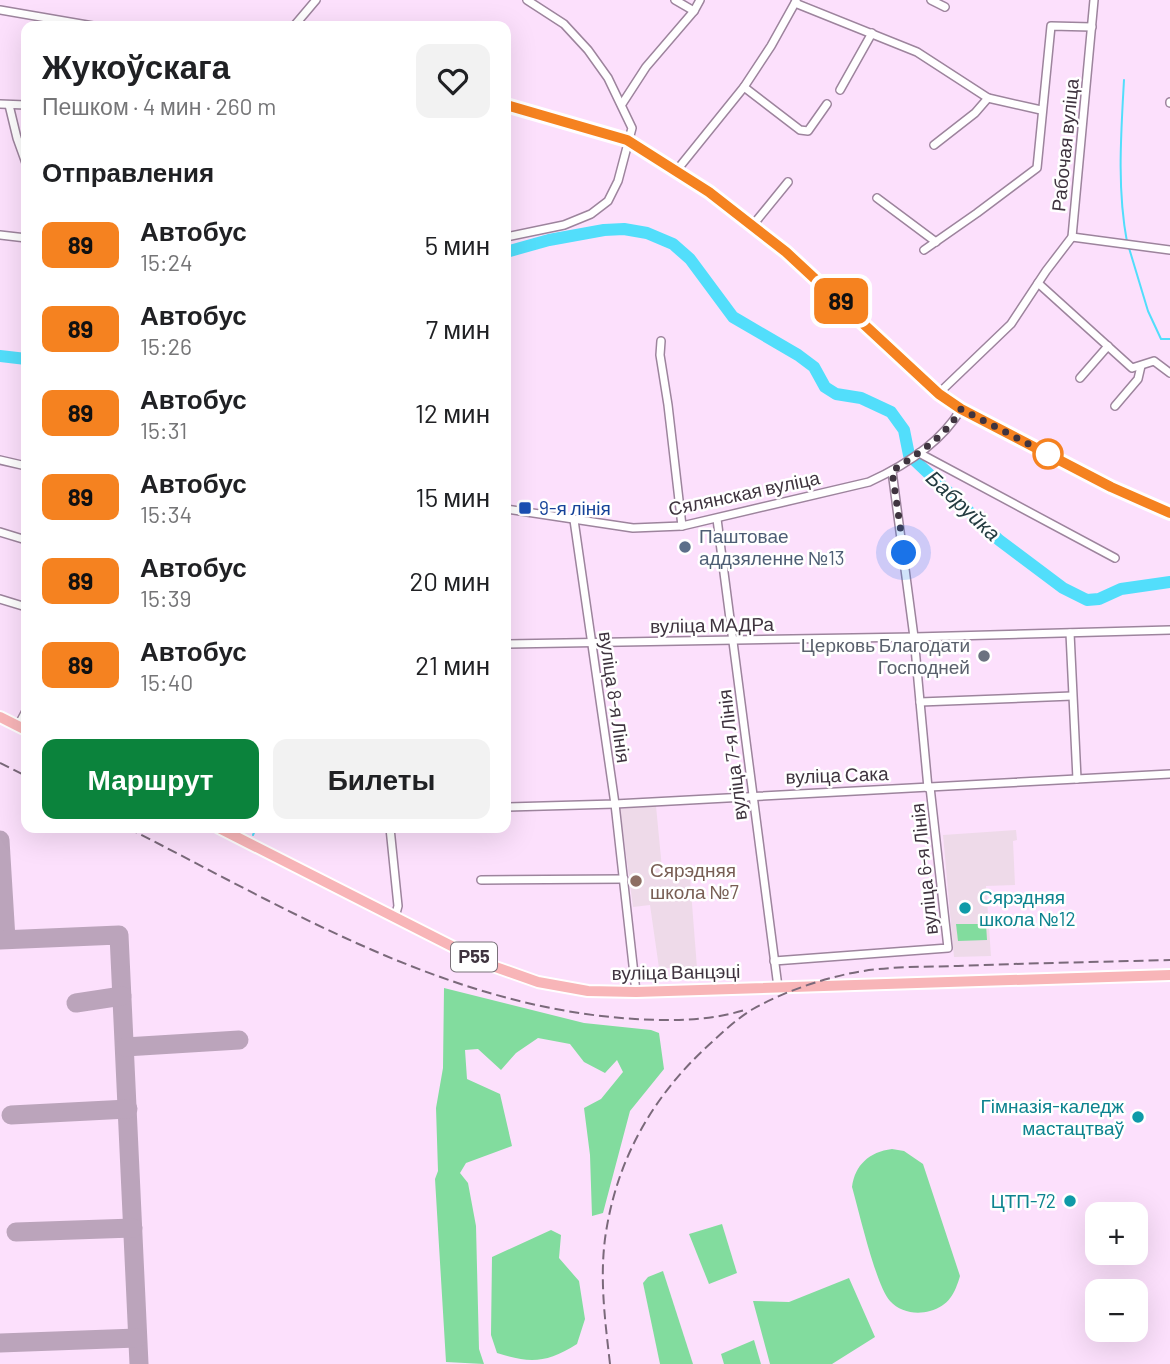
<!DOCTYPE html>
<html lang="ru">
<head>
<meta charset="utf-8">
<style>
	body { margin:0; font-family:Barlow,sans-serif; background:#f2f2f2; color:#202124; height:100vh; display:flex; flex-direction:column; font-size:26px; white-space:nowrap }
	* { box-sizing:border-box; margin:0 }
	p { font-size:23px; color:#757577 }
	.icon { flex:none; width:38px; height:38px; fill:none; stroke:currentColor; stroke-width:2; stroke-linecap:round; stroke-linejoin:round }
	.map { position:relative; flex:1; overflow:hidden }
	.side { position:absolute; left:21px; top:21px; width:490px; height:812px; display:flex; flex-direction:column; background:#fff; border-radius:14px; box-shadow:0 7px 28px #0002 }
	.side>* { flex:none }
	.badge { padding:0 14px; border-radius:10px; font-size:24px; line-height:46px }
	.fabs { position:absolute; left:1085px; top:1202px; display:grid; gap:14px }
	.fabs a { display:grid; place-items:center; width:63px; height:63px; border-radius:14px; background:#fff; box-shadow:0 7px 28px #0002; font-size:35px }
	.you { position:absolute; width:35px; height:35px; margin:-18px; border:5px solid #fff; border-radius:50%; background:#1a73e8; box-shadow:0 0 0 10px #1a73e833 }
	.map>.badge { position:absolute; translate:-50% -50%; box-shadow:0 0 0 4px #fff }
	h2 { padding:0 21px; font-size:26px; line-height:63px }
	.round { display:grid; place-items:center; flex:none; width:74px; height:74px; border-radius:14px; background:#f2f2f2 }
	.overview { display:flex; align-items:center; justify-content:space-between; height:119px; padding:0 21px }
	h1 { font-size:33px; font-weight:800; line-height:52px }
	.button { display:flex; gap:14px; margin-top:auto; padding:14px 21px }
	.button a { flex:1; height:80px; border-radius:14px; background:#0b833c; color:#fff; font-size:28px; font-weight:800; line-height:80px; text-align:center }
	.button a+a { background:#f2f2f2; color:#202124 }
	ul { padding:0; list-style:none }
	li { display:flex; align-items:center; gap:21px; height:84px; padding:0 21px }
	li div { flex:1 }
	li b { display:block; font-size:26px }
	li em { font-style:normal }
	li .badge { min-width:77px; font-weight:700; text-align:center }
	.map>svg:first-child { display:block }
	.education { fill:#eedae9 }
	.green { fill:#82dc9e }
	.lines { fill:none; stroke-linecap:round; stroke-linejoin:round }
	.stream { stroke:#52defb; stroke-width:2 }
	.river { stroke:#52defb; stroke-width:12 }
	.taxiway { stroke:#bba4bb; stroke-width:19 }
	.street-casing { stroke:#9d849d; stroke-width:10 }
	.primary-casing { stroke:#fff; stroke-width:14 }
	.street { stroke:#fff; stroke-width:7 }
	.primary { stroke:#f8b5b8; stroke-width:10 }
	.rail { stroke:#7a697a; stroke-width:2; stroke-dasharray:10 5; stroke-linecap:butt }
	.line-casing { stroke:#fff; stroke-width:16 }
	.line { stroke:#f58220; stroke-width:10 }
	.walk { stroke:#3f343f; stroke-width:7; stroke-dasharray:0 12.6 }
	.stop-dot { fill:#fff; stroke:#f58220; stroke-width:3.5 }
	.transit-dot { fill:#1a4fb4; stroke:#fff; stroke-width:2.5 }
	.service-dot { fill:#5c6f8a; stroke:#fff; stroke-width:2.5 }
	.worship-dot { fill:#6b7280; stroke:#fff; stroke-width:2.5 }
	.education-dot { fill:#8d6e63; stroke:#fff; stroke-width:2.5 }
	.culture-dot { fill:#0f9aa8; stroke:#fff; stroke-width:2.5 }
	.labels { text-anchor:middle; stroke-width:5; stroke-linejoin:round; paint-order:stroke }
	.shield { fill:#fff; stroke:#797179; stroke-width:2 }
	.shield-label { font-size:18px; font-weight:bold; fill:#3f343f }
	.street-label { font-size:19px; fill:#3f343f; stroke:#fff }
	.transit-label { font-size:19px; fill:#164399; stroke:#fff; text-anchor:start }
	.service-label { font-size:19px; fill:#4e5e75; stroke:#fff; text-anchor:start }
	.worship-label { font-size:19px; fill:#5b616d; stroke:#fff; text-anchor:end }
	.education-label { font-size:19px; fill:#785e54; stroke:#fff; text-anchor:start }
	.culture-label { font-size:19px; fill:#0d838f; stroke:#fff; text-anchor:end }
	.water-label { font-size:21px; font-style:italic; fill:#243c41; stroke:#fff }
</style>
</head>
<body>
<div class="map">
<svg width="1170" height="1364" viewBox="0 0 1170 1364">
	<rect width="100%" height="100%" fill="#fce0fc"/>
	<g class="education">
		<polygon points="656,806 663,879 690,878 697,968 659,968 650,905 633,907 620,809"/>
		<polygon points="1016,830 1017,840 1013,841 1015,885 986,886 991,956 954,957 943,835"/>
	</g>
	<g class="green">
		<polygon points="956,924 986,924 987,940 958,941"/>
		<polygon points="444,988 584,1023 651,1030 659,1033 664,1069 630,1111 603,1213 592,1216 590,1155 584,1108 601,1099 623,1072 617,1060 605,1073 584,1062 570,1044 538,1038 516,1053 501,1070 478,1049 465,1050 467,1079 500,1094 512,1146 466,1163 460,1173 468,1183 476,1226 479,1349 484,1364 446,1362 435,1179 438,1171 436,1108 443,1068"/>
		<path d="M892,1149L904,1151L923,1164L960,1276C955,1293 949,1306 930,1311C916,1315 900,1312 890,1301C876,1286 859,1211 852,1187C855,1165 869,1152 892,1149Z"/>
		<polygon points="722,1224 737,1273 709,1284 689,1234"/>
		<path d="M551,1230L561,1235L559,1258L579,1281L585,1319L577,1344C546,1363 531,1364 497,1353L491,1335L492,1257Z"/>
		<polygon points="663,1271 693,1364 660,1364 643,1283 648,1277"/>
		<polygon points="849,1278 875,1337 832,1364 770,1364 753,1301 789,1302"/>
		<polygon points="754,1340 761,1364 724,1364 721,1354"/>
	</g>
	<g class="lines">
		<g class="stream">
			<path d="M1124,80C1121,134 1117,189 1127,242"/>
			<polyline points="1129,248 1148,311 1161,339 1170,339"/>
			<polyline points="253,835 256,828"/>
		</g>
		<g class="river">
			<polyline points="506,252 549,240 604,230 624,229 647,233 673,244 690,259 733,317 798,355 814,367 825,387 836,394 861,398 891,412 904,430 909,455 999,540 1063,588 1087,600 1099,599 1121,589 1170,582"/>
			<polyline points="0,356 26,359"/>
		</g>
		<g class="taxiway">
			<polyline points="0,840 6,939"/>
			<polyline points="0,940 119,935 139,1364"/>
			<polyline points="76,1003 122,996"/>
			<polyline points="125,1047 239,1040"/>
			<polyline points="11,1115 128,1109"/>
			<polyline points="16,1232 133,1228"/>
			<polyline points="0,1343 137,1338"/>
		</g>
		<defs>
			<g id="street">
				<polyline points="675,0 694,11"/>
				<polyline points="931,0 945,7"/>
				<polyline points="795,3 917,52 988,98"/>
				<polyline points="0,10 93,26"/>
				<polyline points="294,26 316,0"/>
				<polyline points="744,87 800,130 808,131 827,104"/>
				<polyline points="840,90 872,33"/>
				<polyline points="1170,103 1170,102"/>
				<polyline points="0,104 26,105"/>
				<polyline points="622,104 646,67 694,11 700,0"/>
				<polyline points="9,105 17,138 26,163"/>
				<polyline points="506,105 627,140 677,170 709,192 786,252 938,394 961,409 1111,487 1170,513"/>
				<polyline points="934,145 975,113 988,98 1041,110"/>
				<polyline points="677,170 744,87 771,46 796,1"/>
				<polyline points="877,198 936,242"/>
				<polyline points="753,225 788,182"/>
				<polyline points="0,235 26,238"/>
				<polyline points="506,237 564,225 591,214 608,201 618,181 632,128 608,78 588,50 564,24 527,0"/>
				<polyline points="1072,237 1170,250"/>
				<polyline points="924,250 977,213 1037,168 1051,26 1092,27"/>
				<polyline points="1038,283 1132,368 1154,361 1170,373"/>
				<polyline points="661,341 660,355 668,405 682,526"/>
				<polyline points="1080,378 1108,346"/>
				<polyline points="938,394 1011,324 1046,271 1072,237 1094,0"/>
				<polyline points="1115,406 1138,379 1141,366"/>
				<polyline points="919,453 1115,558"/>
				<polyline points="0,460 26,466"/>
				<polyline points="892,471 914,637 928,788"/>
				<path d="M506,509L633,528L682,526L869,482C904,466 941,443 961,409"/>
				<polyline points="717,519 778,987"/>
				<polyline points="574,520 615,804 636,992"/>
				<polyline points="0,532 26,540"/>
				<polyline points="0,599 26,607"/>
				<polyline points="1070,633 1077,779"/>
				<polyline points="506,644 914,637 1170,630"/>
				<polyline points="920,702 1072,696"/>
				<polyline points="18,726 26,711"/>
				<polyline points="506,807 615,804 1170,774"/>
				<polyline points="390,828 398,906 395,917"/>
				<polyline points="481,880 624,879"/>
				<polyline points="774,961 948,948 930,787"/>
			</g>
			<g id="primary">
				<polyline points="0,717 26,730"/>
				<polyline points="219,828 487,964 538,982 588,991 636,992 1170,975"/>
			</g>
		</defs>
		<use href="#street" class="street-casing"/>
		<use href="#primary" class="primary-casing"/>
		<use href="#street" class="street"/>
		<use href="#primary" class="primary"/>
		<g class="rail">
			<polyline points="0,763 26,776"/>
			<path d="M128,828C289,910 450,1008 635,1019C673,1021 708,1021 745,1010"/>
			<path d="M610,1364C605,1320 599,1276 606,1232C618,1156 655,1093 712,1042C725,1030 738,1018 753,1009C781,993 816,981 847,974C883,966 921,967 958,966C1029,963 1099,962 1170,960"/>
		</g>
	</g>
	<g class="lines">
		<defs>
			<polyline id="line" points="506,105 627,140 709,192 786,252 939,394 961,409 1111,487 1170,513"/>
		</defs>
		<use href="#line" class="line-casing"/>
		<use href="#line" class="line"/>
		<path class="walk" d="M904,553L892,471C919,453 945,437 961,409L1048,454"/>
	</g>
	<circle class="stop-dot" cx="1048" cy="454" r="14"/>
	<rect class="transit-dot" x="518" y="501" width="14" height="14" rx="3.5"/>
	<circle class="service-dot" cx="685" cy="547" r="7"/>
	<circle class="worship-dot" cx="984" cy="656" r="7"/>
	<circle class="education-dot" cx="636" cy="881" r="7"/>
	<g class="culture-dot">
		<circle cx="965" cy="908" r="7"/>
		<circle cx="1138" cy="1117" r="7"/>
		<circle cx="1070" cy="1201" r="7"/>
	</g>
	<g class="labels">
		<rect class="shield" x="451" y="942.5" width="46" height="29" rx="5"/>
		<g class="shield-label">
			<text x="474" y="963">Р55</text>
		</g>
		<g class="street-label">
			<text transform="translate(1065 145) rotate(-84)" y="7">Рабочая вуліца</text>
			<text transform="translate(744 493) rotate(-12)" y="7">Сялянская вуліца</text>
			<text transform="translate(712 625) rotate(-1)" y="7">вуліца МАДРа</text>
			<text transform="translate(615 697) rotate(82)" y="7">вуліца 8-я Лінія</text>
			<text transform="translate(732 755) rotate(-97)" y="7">вуліца 7-я Лінія</text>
			<text transform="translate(837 775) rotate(-2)" y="7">вуліца Сака</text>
			<text transform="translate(924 869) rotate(-96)" y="7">вуліца 6-я Лінія</text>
			<text transform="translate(676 972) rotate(-1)" y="7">вуліца Ванцэці</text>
		</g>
		<g class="transit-label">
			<text x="539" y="515">9-я лінія</text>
		</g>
		<g class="service-label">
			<text x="699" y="543">Паштовае<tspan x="699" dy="22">аддзяленне №13</tspan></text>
		</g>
		<g class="worship-label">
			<text x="970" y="652">Церковь Благодати<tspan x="970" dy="22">Господней</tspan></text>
		</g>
		<g class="education-label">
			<text x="650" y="877">Сярэдняя<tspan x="650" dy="22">школа №7</tspan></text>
		</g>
		<g class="culture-label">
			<text x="979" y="904" text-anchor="start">Сярэдняя<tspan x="979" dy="22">школа №12</tspan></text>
			<text x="1124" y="1113">Гімназія-каледж<tspan x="1124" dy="22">мастацтваў</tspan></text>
			<text x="1056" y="1208">ЦТП-72</text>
		</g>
		<g class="water-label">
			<text transform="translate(963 506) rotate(43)" y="7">Бабруйка</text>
		</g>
	</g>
</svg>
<div class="fabs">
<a>+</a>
<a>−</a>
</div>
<div class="you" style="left:904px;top:553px"></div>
<b class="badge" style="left:841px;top:301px;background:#f58220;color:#111">89</b>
<section class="side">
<div class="overview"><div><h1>Жукоўскага</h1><p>Пешком · 4 мин · 260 m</p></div><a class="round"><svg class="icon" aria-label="heart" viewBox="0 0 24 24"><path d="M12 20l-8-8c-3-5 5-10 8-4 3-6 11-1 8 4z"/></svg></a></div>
<h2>Отправления</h2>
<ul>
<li><span class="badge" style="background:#f58220;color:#111">89</span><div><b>Автобус</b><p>15:24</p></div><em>5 мин</em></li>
<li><span class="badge" style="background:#f58220;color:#111">89</span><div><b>Автобус</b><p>15:26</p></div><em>7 мин</em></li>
<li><span class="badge" style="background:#f58220;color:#111">89</span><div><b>Автобус</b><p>15:31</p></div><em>12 мин</em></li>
<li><span class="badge" style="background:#f58220;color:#111">89</span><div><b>Автобус</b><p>15:34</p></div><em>15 мин</em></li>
<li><span class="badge" style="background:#f58220;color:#111">89</span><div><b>Автобус</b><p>15:39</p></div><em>20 мин</em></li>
<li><span class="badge" style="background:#f58220;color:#111">89</span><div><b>Автобус</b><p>15:40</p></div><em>21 мин</em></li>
</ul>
<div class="button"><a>Маршрут</a><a>Билеты</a></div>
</section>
</div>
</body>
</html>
